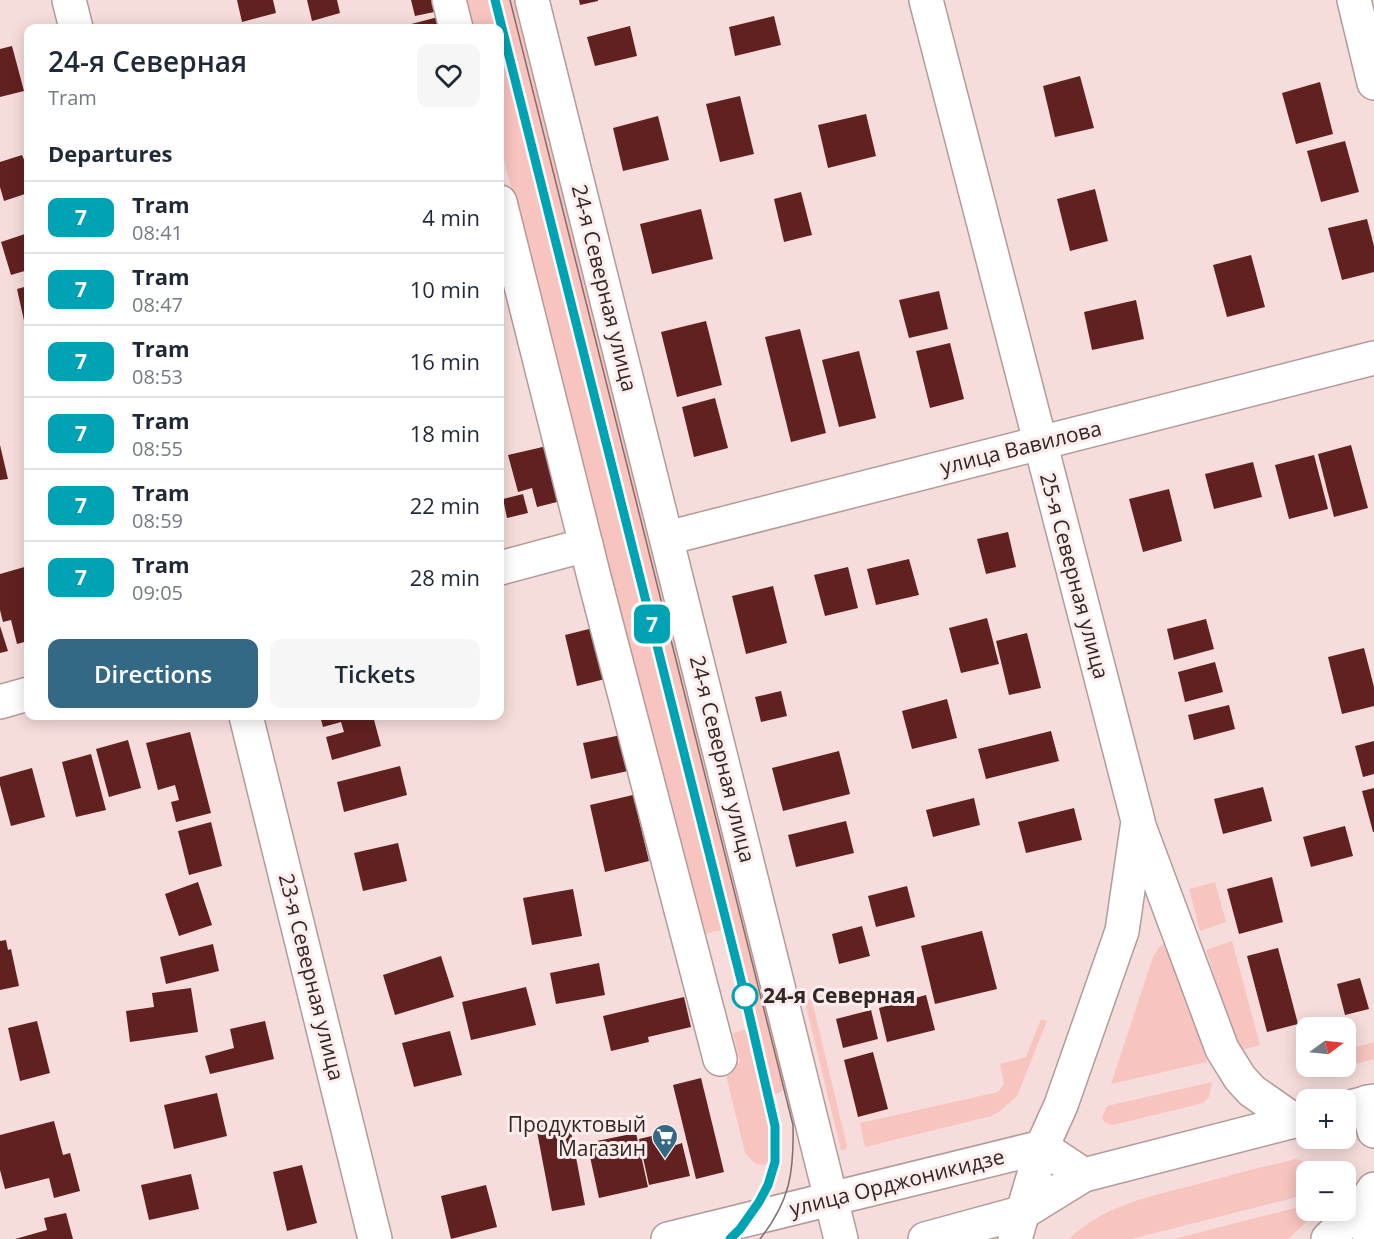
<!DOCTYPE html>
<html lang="en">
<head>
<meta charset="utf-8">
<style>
	body { margin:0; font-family:"Open Sans",sans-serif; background:#f6f6f7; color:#1f2937; height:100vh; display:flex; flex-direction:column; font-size:22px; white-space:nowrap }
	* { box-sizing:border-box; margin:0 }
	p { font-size:20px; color:#747a83 }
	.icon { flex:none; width:33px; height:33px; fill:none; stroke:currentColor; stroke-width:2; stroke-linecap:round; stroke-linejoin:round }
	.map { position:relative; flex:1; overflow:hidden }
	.details { position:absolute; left:24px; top:24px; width:480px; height:696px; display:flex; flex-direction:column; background:#fff; border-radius:12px; box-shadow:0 3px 15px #0003 }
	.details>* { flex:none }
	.badge { padding:0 12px; border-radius:9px; font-size:21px; line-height:39px }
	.needle { width:39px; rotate:75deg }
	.buttons { position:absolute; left:1296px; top:1017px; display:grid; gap:12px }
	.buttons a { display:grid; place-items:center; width:60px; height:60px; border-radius:12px; background:#fff; box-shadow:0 3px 15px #0003; font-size:30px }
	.map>.badge { position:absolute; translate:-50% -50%; box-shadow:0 0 0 3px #fff }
	h2 { padding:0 24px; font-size:22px; line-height:54px }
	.round { display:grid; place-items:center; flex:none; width:63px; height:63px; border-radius:12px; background:#f6f6f7 }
	.summary { display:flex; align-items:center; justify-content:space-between; height:102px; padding:0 24px }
	h1 { font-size:28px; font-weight:600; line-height:45px }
	.primary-button { display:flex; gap:12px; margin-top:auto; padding:12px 24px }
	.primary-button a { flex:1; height:69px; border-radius:12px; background:#346985; color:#fff; font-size:24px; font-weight:600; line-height:69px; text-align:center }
	.primary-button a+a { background:#f6f6f7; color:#1f2937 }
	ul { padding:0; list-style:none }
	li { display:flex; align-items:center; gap:18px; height:72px; padding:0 24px; border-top:2px solid #e0e1e3 }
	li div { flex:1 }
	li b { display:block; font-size:22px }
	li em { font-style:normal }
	li .badge { min-width:66px; font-weight:700; text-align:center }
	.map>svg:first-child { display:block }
	.green { fill:#f8c4c0 }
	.building { fill:#612120 }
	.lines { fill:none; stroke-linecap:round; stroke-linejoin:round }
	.minor-casing { stroke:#b29b99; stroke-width:36 }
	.major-casing { stroke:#b29b99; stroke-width:36 }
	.minor { stroke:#fff; stroke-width:33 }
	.major { stroke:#fff; stroke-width:33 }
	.tram { stroke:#7e6f6d; stroke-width:1.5 }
	.line-casing { stroke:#fff; stroke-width:14 }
	.line { stroke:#00a3b4; stroke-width:9 }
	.stop-dot { fill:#fff; stroke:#00a3b4; stroke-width:3 }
	.labels { text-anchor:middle; stroke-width:6; stroke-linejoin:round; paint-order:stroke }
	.street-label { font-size:21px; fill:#302726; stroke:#fcedec }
	.stop-label { font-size:21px; font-weight:bold; fill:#302726; stroke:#fcedec; text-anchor:start }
	.poi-label { font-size:21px; fill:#302726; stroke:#fcedec; text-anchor:end }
</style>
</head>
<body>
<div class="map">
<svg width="1374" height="1239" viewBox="0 0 1374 1239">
	<rect width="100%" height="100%" fill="#f6dddb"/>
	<g class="green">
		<path d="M464,0H523L791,1081L781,1092L763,1097L769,1132L768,1164C756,1167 752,1161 745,1153L724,1067L740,1063L733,1033L751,1028L726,929L706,934L636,677L596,517L500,144V28H471Z"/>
		<polygon points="1215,882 1226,922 1200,931 1189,889"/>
		<polygon points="1232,941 1260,1045 1242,1050 1237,1046 1206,950"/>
		<polygon points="1164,944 1169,944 1207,1062 1111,1084 1153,957 1159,947"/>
		<polygon points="809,999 812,1001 847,1146 845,1150 841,1150 805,1002"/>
		<polygon points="1041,1019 1047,1021 1017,1096 1000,1111 991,1116 865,1147 860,1123 998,1092 1004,1084 1000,1064 1026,1057"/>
		<polygon points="1374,1042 1374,1059 1308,1077 1304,1060 1306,1060 1306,1066 1346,1066 1346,1050"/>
		<polygon points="1212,1082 1209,1097 1203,1103 1113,1125 1105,1123 1102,1117 1107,1106"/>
		<path d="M1296,1159L1303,1161L1306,1177L1305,1195L1131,1239H1069C1104,1205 1152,1196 1198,1184C1231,1175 1263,1167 1296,1159Z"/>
		<polygon points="1306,1205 1306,1210 1318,1211 1288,1239 1174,1239"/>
	</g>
	<g class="building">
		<polygon points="237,0 273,0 276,13 242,22"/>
		<polygon points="307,0 337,0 340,13 312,21"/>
		<polygon points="411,0 436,0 439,11 415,16"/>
		<polygon points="579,0 598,0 598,1 580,5"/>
		<polygon points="442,16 445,28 396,28"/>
		<polygon points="774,16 781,45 735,56 729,27"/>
		<polygon points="630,26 637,56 595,66 587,37"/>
		<polygon points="12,46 24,91 0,97 0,49"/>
		<polygon points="1080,76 1094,128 1055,137 1043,86"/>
		<polygon points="1320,82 1333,134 1296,144 1282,93"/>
		<polygon points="740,96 754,154 720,162 706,104"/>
		<polygon points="866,114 876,156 828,168 818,125"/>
		<polygon points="658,116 669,160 623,171 613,128"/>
		<polygon points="1345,141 1359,192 1321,202 1307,151"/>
		<polygon points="22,155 25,162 28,161 28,204 25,194 4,201 0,187 0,162"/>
		<polygon points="1095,189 1108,241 1070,251 1057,199"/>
		<polygon points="801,192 812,235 784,242 774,199"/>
		<polygon points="701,209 713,259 652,274 640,224"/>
		<polygon points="1367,219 1374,246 1374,272 1342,280 1328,228"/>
		<polygon points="28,233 28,270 11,275 1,242"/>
		<polygon points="1251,255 1265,307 1227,317 1213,265"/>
		<polygon points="28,286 28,324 25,325 17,289"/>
		<polygon points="939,291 948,329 909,338 899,300"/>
		<polygon points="1136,300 1144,339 1092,350 1084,312"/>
		<polygon points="706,321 722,385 677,397 661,332"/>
		<polygon points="800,329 826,433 791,442 765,337"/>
		<polygon points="950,343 964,399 930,408 916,351"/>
		<polygon points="859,351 876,418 839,427 822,360"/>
		<polygon points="715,398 728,448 694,457 682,407"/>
		<polygon points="0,445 8,479 0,480"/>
		<polygon points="1351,445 1368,508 1334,517 1318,454"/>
		<polygon points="547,446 561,501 537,507 532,488 518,492 508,455"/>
		<polygon points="1314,455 1328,509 1289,519 1275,465"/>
		<polygon points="1253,462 1262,497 1214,509 1205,474"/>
		<polygon points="1169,489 1182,541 1143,552 1129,499"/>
		<polygon points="523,494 528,513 507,518 503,499"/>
		<polygon points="1008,532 1016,567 986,574 977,539"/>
		<polygon points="909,559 919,595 876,605 867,569"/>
		<polygon points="28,566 28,641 17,644 11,620 3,622 0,610 0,574"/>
		<polygon points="848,567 858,608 825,616 814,575"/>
		<polygon points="773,586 787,643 746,654 732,596"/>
		<polygon points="987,618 999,664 961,673 949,628"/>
		<polygon points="1206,619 1214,649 1174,660 1167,629"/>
		<polygon points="0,626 8,651 0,653"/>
		<polygon points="593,628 605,679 577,686 565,635"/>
		<polygon points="1027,633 1041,688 1009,695 996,641"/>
		<polygon points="1364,648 1374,687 1374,706 1342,714 1328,657"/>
		<polygon points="1215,662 1223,692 1185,702 1178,672"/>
		<polygon points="781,691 787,716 761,722 755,697"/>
		<polygon points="947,699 957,738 912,749 902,711"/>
		<polygon points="1229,705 1235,729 1194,740 1188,715"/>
		<polygon points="320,716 373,716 381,746 332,760 326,737 344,732 341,722 323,727"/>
		<polygon points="1051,731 1059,761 986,779 978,749"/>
		<polygon points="190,732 211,813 176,822 171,802 179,800 175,785 158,790 146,743"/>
		<polygon points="621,735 628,771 591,779 583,743"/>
		<polygon points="128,740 141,788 109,797 96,749"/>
		<polygon points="1374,741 1374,774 1363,777 1355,746"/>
		<polygon points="839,751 850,794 783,811 772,768"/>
		<polygon points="91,754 106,810 76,817 62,762"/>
		<polygon points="400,766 407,795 344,812 337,782"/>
		<polygon points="32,768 45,817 11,826 0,785 0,777"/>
		<polygon points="1263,787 1272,821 1223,834 1214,799"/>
		<polygon points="1374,788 1374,832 1373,832 1362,791"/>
		<polygon points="633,795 649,861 605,872 590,805"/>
		<polygon points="974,798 980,825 933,837 926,810"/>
		<polygon points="1074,808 1082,840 1026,853 1018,822"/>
		<polygon points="846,821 854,853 796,867 788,835"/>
		<polygon points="211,822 222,866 189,875 178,831"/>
		<polygon points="1345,826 1353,856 1311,867 1303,837"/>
		<polygon points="398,843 407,881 363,891 354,853"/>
		<polygon points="1272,877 1283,922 1239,934 1227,889"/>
		<polygon points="198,882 212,925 179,936 165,894"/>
		<polygon points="907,886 915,917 876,927 868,896"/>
		<polygon points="573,889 582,936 532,945 523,898"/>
		<polygon points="862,926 870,956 839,964 832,934"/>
		<polygon points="982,931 997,989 935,1004 921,946"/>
		<polygon points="6,940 8,950 11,949 19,986 0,990 0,941"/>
		<polygon points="213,944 219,971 166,984 160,957"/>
		<polygon points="1278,948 1298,1024 1267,1032 1247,956"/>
		<polygon points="441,956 454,997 395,1015 383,975"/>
		<polygon points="599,963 605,995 556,1004 550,973"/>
		<polygon points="1360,978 1369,1009 1345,1015 1337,984"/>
		<polygon points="526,987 536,1025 471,1040 462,1002"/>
		<polygon points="191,988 198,1032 130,1042 126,1011 154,1007 152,993"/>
		<polygon points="926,995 935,1030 887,1042 879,1008"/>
		<polygon points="684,997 691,1027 648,1037 649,1042 611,1051 603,1016"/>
		<polygon points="871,1010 878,1039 843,1048 836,1019"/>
		<polygon points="37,1021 50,1073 20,1081 8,1028"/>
		<polygon points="265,1021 274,1059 210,1074 205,1056 234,1048 230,1029"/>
		<polygon points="450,1031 462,1075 414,1087 402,1043"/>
		<polygon points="873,1052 888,1109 858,1117 844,1060"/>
		<polygon points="701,1078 724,1172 696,1179 673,1085"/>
		<polygon points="217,1093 227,1136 174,1149 164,1105"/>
		<polygon points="569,1120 585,1205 552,1211 536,1126"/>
		<polygon points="54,1121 63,1155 70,1153 80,1191 54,1198 49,1178 5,1189 0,1170 0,1135"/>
		<polygon points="673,1131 676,1145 682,1143 690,1176 649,1185 639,1139"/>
		<polygon points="636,1133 648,1187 599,1198 587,1143"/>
		<polygon points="302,1165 317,1223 287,1231 273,1172"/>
		<polygon points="191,1174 199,1209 149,1220 141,1185"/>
		<polygon points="486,1185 497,1227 451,1239 441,1196"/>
		<polygon points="66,1213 73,1239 15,1239 47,1230 44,1218"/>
	</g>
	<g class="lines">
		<defs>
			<g id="minor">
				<polyline points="69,0 76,28"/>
				<polyline points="449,0 456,28"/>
				<polyline points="1354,0 1374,83"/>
				<polyline points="500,202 595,581 720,1059"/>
				<polyline points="667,538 1374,358"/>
				<polyline points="500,568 586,545"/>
				<polyline points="0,702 28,694"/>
				<polyline points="246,716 375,1239"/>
				<polyline points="1367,1102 1374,1131"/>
				<polyline points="1365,1203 1370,1239"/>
				<polyline points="1328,1239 1365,1203 1374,1189"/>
			</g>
			<g id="major">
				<polyline points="532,0 841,1239"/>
				<polyline points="926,0 1138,821 1122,931 1061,1105 1042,1147 1015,1239"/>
				<polyline points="1139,826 1222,1049 1240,1078 1252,1091 1295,1121"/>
				<polyline points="1346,1108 1374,1101"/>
				<polyline points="668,1239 1042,1147 1084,1175"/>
				<polyline points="925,1239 1024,1212 1084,1175 1306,1118"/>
			</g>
		</defs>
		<use href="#minor" class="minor-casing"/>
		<use href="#major" class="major-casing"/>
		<use href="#minor" class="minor"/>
		<use href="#major" class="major"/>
		<g class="tram">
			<polyline points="495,0 745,996 775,1126 775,1162 768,1185 759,1202 740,1229 730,1239"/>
			<path d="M510,0L793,1125C794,1173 790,1201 760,1239"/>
		</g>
	</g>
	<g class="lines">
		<defs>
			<polyline id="line" points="495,0 745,996 775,1126 775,1162 768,1185 759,1202 740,1229 730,1239"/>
		</defs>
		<use href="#line" class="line-casing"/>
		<use href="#line" class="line"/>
	</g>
	<defs>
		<symbol id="supermarket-pin" viewBox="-11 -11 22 30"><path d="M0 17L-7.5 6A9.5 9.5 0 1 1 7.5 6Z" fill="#346985" stroke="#fcedec"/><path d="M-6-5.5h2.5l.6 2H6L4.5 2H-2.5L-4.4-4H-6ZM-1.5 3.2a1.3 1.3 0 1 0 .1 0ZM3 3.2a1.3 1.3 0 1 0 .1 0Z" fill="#fff"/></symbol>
	</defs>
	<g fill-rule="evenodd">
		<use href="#supermarket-pin" x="650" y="1122" width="30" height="40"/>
	</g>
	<circle class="stop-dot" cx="745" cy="996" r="12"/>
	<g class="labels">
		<g class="street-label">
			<text transform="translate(604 288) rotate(76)" y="7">24-я Северная улица</text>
			<text transform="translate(1021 448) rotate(-14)" y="7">улица Вавилова</text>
			<text transform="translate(1074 576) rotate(75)" y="7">25-я Северная улица</text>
			<text transform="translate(722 759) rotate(76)" y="7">24-я Северная улица</text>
			<text transform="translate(311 977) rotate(76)" y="7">23-я Северная улица</text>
			<text transform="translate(897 1183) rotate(-14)" y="7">улица Орджоникидзе</text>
		</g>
		<g class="stop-label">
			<text x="763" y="1003">24-я Северная</text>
		</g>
		<g class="poi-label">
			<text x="646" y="1132">Продуктовый<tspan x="646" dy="24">Магазин</tspan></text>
		</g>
	</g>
</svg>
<div class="buttons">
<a><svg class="needle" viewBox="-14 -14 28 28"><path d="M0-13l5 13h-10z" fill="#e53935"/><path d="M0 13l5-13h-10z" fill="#747a83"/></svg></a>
<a>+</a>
<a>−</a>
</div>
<b class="badge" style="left:652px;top:624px;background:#00a3b4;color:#fff">7</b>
<section class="details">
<div class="summary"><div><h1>24-я Северная</h1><p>Tram</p></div><a class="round"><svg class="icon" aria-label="heart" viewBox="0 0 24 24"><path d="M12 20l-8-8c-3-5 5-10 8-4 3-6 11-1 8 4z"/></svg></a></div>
<h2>Departures</h2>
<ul>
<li><span class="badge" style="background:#00a3b4;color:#fff">7</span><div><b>Tram</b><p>08:41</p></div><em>4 min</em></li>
<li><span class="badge" style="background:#00a3b4;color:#fff">7</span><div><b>Tram</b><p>08:47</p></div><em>10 min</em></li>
<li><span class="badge" style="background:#00a3b4;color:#fff">7</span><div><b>Tram</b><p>08:53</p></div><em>16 min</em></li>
<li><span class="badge" style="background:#00a3b4;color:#fff">7</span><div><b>Tram</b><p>08:55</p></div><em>18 min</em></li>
<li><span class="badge" style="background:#00a3b4;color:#fff">7</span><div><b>Tram</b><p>08:59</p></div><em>22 min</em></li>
<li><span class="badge" style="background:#00a3b4;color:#fff">7</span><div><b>Tram</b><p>09:05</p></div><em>28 min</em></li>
</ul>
<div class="primary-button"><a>Directions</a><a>Tickets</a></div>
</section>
</div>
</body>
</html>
